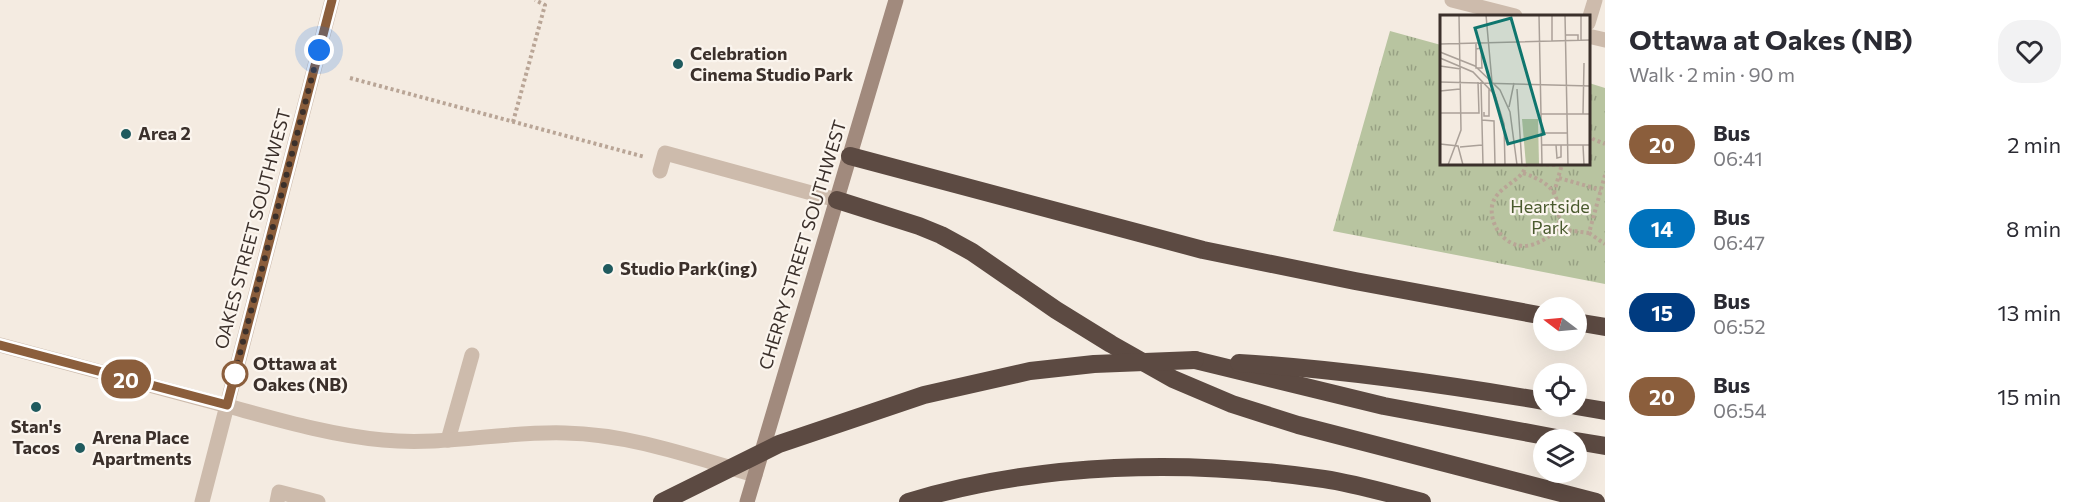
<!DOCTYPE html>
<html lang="en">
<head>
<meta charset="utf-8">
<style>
	body { margin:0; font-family:Commissioner,sans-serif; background:#f2f2f3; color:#2b2b33; height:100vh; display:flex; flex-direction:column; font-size:22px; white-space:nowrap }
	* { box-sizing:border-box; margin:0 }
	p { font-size:20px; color:#7c7c81 }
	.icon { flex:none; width:33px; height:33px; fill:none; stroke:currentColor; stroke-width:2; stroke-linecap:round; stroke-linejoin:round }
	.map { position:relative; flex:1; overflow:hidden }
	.side { display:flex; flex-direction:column; background:#fff; width:480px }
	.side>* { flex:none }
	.badge { padding:0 12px; border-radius:20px; font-size:21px; line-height:39px }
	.needle { width:39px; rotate:286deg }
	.buttons { position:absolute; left:1533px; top:297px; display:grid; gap:12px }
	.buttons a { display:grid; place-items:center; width:54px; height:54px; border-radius:50%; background:#fff; box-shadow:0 6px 24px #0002; font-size:30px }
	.you { position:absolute; width:30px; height:30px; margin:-15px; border:4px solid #fff; border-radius:50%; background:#1a73e8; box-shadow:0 0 0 9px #1a73e833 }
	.map>.badge { position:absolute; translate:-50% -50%; box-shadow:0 0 0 3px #fff }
	.round { display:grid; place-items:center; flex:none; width:63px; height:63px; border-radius:24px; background:#f2f2f3 }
	.headline { display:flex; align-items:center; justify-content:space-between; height:102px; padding:0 24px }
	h1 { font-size:28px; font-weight:700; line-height:45px }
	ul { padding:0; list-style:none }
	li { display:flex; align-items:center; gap:18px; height:84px; padding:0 24px }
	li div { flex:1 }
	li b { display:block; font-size:22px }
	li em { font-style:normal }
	li .badge { min-width:66px; font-weight:700; text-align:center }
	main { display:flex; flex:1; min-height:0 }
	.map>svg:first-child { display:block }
	.park { fill:url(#park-tufts) }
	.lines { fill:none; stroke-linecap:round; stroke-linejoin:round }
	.path { stroke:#b9a596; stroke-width:4; stroke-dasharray:3 3; stroke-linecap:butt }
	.service { stroke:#cdbbac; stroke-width:15 }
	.minor { stroke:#cdbbac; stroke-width:15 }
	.tertiary { stroke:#cdbbac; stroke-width:15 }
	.secondary { stroke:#a18a7d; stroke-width:15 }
	.motorway { stroke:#5c4a42; stroke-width:18 }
	.motorway-bridge { stroke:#5c4a42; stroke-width:18 }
	.line-casing { stroke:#fff; stroke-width:14 }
	.line { stroke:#8b5e3c; stroke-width:9 }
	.walk { stroke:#3b302b; stroke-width:6; stroke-dasharray:0 10.8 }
	.poi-dot { fill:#1f5a5e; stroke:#fbf5ee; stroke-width:2 }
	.stop-dot { fill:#fff; stroke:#8b5e3c; stroke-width:3 }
	.labels { text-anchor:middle; stroke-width:4.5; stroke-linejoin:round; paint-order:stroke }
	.poi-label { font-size:18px; font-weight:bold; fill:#3b302b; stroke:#fbf5ee; text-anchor:start }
	.park-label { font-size:18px; fill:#4a5a2e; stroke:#fbf5ee }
	.street-label { font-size:18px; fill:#3b302b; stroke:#fbf5ee }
	.stop-label { font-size:18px; font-weight:bold; fill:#3b302b; stroke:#fbf5ee; text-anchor:start }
	.inset-road { fill:none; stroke:#aaa098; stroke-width:1.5 }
	.view { fill:#0f766e; fill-opacity:0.15; stroke:#0f766e; stroke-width:3 }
	.inset-edge { fill:none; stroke:#3b302b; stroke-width:3 }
</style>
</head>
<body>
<main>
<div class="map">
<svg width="1605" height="502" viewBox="0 0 1605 502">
	<defs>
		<pattern id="park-tufts" width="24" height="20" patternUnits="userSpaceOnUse" patternTransform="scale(1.5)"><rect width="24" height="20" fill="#b8c4a0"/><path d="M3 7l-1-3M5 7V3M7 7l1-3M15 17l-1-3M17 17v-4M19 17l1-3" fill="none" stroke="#97a083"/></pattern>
	</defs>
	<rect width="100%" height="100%" fill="#f4ebe1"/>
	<polygon class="park" points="1390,31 1441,45 1442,164 1588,164 1589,83 1605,88 1605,284 1333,231"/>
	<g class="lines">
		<g class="path">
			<polyline points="350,78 645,157"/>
			<polyline points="513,122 545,5 535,0"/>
			<polyline points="1588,134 1593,139 1605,144"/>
			<path d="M1526,164C1525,166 1525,170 1523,172C1516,183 1495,189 1492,206C1489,227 1508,251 1531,245C1542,242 1550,236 1559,229L1589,233L1605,175"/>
			<polyline points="1534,164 1554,165 1559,164"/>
			<path d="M1523,173C1555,184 1560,195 1559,229"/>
			<polyline points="1559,178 1601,190"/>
			<polyline points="1554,193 1562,164"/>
			<polyline points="1589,233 1605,244"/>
		</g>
		<g class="service">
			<polyline points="1588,23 1595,0"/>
			<polyline points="660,171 665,153 837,200"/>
			<polyline points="448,440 472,355"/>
			<polyline points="277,502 279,492 318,502"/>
		</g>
		<path class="minor" d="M0,345C75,365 149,385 224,405C276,419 329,435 383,440C444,446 504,431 565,433C629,434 693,457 755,475"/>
		<g class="tertiary">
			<polyline points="1452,0 1515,16"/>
			<polyline points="1588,36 1605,40"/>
			<polyline points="202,502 332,0"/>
		</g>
		<polyline class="secondary" points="747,502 896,0"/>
		<g class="motorway">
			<polyline points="850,156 1203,250 1355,281 1544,316"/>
			<polyline points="837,200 919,226 941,235 972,252 1056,310 1111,344 1173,379 1232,404 1298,425 1596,502"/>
			<polyline points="1576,322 1605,327"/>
			<polyline points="1195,360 1384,406 1567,440"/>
			<path d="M1239,363C1341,369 1443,384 1544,401"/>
			<polyline points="1576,406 1605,411"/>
			<polyline points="1576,441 1605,446"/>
			<path d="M908,502C1041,462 1187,459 1324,479C1357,484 1390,494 1422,502"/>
		</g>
		<polyline class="motorway-bridge" points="662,502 779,444 924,395 1030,371 1094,364 1195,360"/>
	</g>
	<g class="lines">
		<defs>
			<polyline id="line" points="0,345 227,405 332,0"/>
		</defs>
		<use href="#line" class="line-casing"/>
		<use href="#line" class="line"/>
		<polyline class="walk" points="235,374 232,384 319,50"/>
	</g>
	<g class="poi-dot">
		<circle cx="678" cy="64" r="6"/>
		<circle cx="126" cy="134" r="6"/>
		<circle cx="608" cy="269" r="6"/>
		<circle cx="36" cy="407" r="6"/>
		<circle cx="80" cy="448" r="6"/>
	</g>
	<circle class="stop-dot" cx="235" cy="374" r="12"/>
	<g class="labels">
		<g class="poi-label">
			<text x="690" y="60">Celebration<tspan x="690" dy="21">Cinema Studio Park</tspan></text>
			<text x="138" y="140">Area 2</text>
			<text x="620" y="275">Studio Park(ing)</text>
			<text x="36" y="433" text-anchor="middle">Stan's<tspan x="36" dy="21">Tacos</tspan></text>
			<text x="92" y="444">Arena Place<tspan x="92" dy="21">Apartments</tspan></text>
		</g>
		<g class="park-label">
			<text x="1550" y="213">Heartside<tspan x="1550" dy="21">Park</tspan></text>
		</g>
		<g class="street-label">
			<text transform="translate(253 229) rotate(-75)" y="6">OAKES STREET SOUTHWEST</text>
			<text transform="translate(803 245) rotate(-73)" y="6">CHERRY STREET SOUTHWEST</text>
		</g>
		<g class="stop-label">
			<text x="253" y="370">Ottawa at<tspan x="253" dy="21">Oakes (NB)</tspan></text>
		</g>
	</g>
	<g transform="translate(1440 15)">
		<rect width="150" height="150" fill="#f4ebe1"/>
		<path d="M82,104H98L99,150H86Z" fill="#b8c4a0"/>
		<path class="inset-road" d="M46,0L52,67M99,0L102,150M112,0V26M125,0L128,150M141,0V25M125,20H138V25M36,28V53H42L41,33L36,34M0,29L150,25M0,37L35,51L60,75L70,97L77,150M0,43L33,57L55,80L64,109L65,150M0,51L21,54M0,67L150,71M41,67L43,150M77,74L82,150M0,76L20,74M69,92L74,68M44,97V101H49V73M0,98H39L38,67M101,99H150M143,99L144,48M42,105L54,106L55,150M101,118H127M0,129L18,131L23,150M102,130H150M116,130L117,143L121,142V130M143,130L144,150M20,132L42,130M8,150L21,115L19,0"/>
		<path class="view" d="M71,3L104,119L68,129L35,13Z"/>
		<rect width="150" height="150" class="inset-edge"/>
	</g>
</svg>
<div class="buttons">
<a><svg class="needle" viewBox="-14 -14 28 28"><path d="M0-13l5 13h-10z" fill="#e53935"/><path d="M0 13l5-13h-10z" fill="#7c7c81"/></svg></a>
<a><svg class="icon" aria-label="locate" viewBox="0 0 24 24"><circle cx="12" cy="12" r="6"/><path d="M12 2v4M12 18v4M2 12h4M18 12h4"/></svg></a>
<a><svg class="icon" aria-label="layers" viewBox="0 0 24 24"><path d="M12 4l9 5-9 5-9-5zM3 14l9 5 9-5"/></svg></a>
</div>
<div class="you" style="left:319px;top:50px"></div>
<b class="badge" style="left:126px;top:379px;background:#8b5e3c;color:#fff">20</b>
</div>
<section class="side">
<div class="headline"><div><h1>Ottawa at Oakes (NB)</h1><p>Walk · 2 min · 90 m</p></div><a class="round"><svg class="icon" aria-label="heart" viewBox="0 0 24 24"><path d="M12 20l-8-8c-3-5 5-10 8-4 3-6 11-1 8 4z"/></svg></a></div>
<ul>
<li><span class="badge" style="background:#8b5e3c;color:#fff">20</span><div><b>Bus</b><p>06:41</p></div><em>2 min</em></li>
<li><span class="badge" style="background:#0072bc;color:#fff">14</span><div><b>Bus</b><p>06:47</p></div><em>8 min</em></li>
<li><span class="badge" style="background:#003b80;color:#fff">15</span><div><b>Bus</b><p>06:52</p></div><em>13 min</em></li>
<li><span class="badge" style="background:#8b5e3c;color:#fff">20</span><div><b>Bus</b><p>06:54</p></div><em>15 min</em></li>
</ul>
</section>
</main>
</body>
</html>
